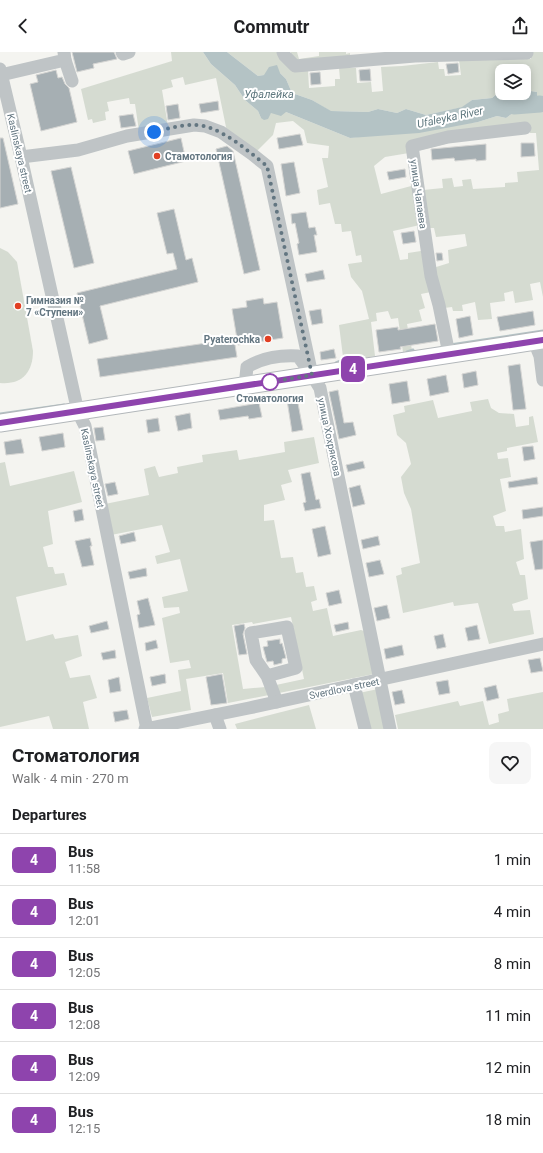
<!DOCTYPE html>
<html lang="en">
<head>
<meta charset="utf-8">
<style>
	body { margin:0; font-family:Roboto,sans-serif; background:#f6f6f6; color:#202124; height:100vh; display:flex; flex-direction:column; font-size:15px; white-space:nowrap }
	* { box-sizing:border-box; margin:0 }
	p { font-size:13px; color:#757577 }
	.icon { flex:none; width:22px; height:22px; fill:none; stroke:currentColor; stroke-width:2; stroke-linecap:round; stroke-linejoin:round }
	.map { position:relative; height:677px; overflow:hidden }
	.panel { display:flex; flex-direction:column; background:#fff; flex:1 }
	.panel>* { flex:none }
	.badge { padding:0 8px; border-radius:6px; font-size:14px; line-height:26px }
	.fabs { position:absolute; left:495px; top:12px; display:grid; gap:8px }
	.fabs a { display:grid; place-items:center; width:36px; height:36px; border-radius:8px; background:#fff; box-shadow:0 2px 10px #0003; font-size:20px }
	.you { position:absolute; width:20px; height:20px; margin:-10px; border:3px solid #fff; border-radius:50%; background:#1a73e8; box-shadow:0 0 0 6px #1a73e833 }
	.map>.badge { position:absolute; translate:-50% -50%; box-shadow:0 0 0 2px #fff }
	h2 { padding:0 12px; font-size:15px; line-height:36px }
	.round { display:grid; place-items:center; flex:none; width:42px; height:42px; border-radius:8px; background:#f6f6f6 }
	.headline { display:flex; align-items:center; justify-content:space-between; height:68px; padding:0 12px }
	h1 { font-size:19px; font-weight:700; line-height:30px }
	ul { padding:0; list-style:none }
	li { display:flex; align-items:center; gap:12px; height:52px; padding:0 12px; border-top:1px solid #e0e0e0 }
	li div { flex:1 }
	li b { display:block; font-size:15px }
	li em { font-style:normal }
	li .badge { min-width:44px; font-weight:700; text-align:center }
	header { display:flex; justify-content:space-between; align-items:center; height:52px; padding:0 12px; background:#fff; font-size:18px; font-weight:700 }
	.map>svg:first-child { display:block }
	.green { fill:#d5dbd1 }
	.water { fill:#b4c3c5 }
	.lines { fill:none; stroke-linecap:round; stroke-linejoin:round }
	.stream { stroke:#b4c3c5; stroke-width:3 }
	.river { stroke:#b4c3c5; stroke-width:17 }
	.building { fill:#a6afb3; stroke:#d5d5d3 }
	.major-casing { stroke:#b2b7ba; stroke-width:19 }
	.minor { stroke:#bfc4c6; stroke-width:13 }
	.major { stroke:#fff; stroke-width:17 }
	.line-casing { stroke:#fff; stroke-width:9 }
	.line { stroke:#8e44ad; stroke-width:6 }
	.walk { stroke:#637681; stroke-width:4; stroke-dasharray:0 7.2 }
	.poi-dot { fill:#e13f23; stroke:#fff; stroke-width:1.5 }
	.stop-dot { fill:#fff; stroke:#8e44ad; stroke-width:2 }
	.labels { text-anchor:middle; stroke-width:4; stroke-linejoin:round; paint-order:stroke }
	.street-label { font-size:10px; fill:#637681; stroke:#fff }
	.poi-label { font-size:10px; font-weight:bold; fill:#637681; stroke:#fff; text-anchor:start }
	.stop-label { font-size:10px; font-weight:bold; fill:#637681; stroke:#fff }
	.water-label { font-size:11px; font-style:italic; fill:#5f787f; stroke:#fff }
</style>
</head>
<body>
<header><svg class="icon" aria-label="back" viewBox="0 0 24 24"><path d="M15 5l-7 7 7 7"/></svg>Commutr<svg class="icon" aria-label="share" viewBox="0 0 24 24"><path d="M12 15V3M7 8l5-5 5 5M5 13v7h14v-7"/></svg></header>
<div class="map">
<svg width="543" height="677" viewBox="0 0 543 677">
	<rect width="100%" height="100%" fill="#f4f4f0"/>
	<g class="green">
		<polygon points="171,0 203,0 211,12 235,33 245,48 258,59 261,66 271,61 286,60 350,86 478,70 497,64 506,66 516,59 537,57 537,40 524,38 524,19 502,19 502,40 498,41 492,46 472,48 463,55 426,63 406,57 397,61 378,57 368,60 330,59 312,48 292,41 286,27 280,21 258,24 227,0 280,0 308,18 309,36 335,34 335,27 340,27 339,16 356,16 357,31 371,30 372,40 383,39 381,15 402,14 438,10 439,17 444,17 445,24 461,23 459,8 531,7 531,0 543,0 543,245 540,230 530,232 533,248 515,251 513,239 504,241 505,249 490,251 492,267 478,268 475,250 462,253 463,259 453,259 452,255 444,256 433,216 449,211 448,198 467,194 465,182 436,185 434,176 427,176 423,138 443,136 442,127 452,126 454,135 463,134 462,128 471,127 473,137 505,135 505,131 518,130 517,120 539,118 536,81 530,81 529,71 409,101 385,105 374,114 381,142 415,133 420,173 393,179 400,208 408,207 408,201 421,199 431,240 421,242 425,256 419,258 422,269 407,272 412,298 403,300 398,266 391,267 388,259 376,261 377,269 371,270 375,304 354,308 350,304 343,305 339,273 369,267 362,239 351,225 348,212 362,210 361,203 356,204 351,179 342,180 341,172 335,172 330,151 319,153 317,138 328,135 322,106 328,106 329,94 307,91 304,78 293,69 276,71 273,83 256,100 227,80 216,26 185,33 183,25 171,28 173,35 162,38 168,74 139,79 135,52 130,52 129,46 107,50 109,59 105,60 106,68 93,71 92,67 88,68 81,37 172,9"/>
		<polygon points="291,0 297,0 299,7 319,4 319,0 346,0 346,2 350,1 350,6 291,8"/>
		<path d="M0,196L8,200L17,210L33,299C33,320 22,333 0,331Z"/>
		<polygon points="488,347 491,356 499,361 514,362 516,375 529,373 529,365 533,364 538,390 507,396 507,399 497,401 498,407 508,406 511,425 500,427 506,459 493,464 496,474 504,474 505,480 521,477 524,507 516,510 520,523 525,523 528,547 512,552 514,559 530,558 534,582 489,592 478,551 454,554 453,550 403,561 396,524 402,522 401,516 420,511 411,457 404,441 401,425 411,412 406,391 397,383 393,363 405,360 404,354 433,348 438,366 472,359 470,350"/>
		<polygon points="314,385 319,411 288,418 292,430 281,433 285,448 264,453 264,469 274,468 281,506 293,505 296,521 303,520 306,535 314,534 317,548 311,550 313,559 327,556 333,584 361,578 364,579 374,622 279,641 276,633 304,627 291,565 253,572 252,570 232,573 243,637 266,635 269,643 228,651 223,621 186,627 191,658 152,665 147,646 181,639 178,618 191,616 189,608 170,611 162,566 180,561 179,555 164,556 162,545 188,539 180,507 157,512 155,504 170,500 162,473 111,483 105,452 149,443 144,417 155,414 159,425 178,421 177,415 203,410 202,403 237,398 239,408 285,400 284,390"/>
		<polygon points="5,410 10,434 74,419 82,450 48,459 53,492 43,495 48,515 53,515 55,522 64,521 67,533 16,545 26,589 53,582 55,587 78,583 82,604 65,610 70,626 90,623 97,646 83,650 89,677 53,677 49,664 0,675 0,411"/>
		<polygon points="378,637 387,677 368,677 359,641"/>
		<polygon points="543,640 543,677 398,677 395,663 458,649 460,654 483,649 489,673 499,670 498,662 509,659 507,647"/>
		<polygon points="309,653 316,677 237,677 235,672"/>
	</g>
	<polygon class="water" points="203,0 227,0 258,24 264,23 269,15 277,13 280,21 286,27 292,41 312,48 331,59 368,60 378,57 397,61 406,57 426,63 462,55 472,48 492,46 498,41 524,41 524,38 537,40 537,57 516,59 506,66 497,64 478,70 419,81 350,86 286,60 281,64 271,61 268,67 264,68 261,66 258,59 245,48 235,33 211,12"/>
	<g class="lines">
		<g class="stream">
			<polyline points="450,293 543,279"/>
			<polyline points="407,300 413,298"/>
			<polyline points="336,311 343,308"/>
			<polyline points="0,362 64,353"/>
		</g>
		<polyline class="river" points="514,54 540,52"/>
	</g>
	<g class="building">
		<polygon points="72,0 114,0 117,7 93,12 94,16 77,20"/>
		<polygon points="458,11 459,20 448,22 446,12"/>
		<polygon points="370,17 371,29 360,29 359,18"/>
		<polygon points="56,18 58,26 62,25 65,32 69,36 77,70 41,79 30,32 38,30 36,23"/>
		<polygon points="320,20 321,32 311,33 310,21"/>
		<polygon points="218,49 219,58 201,61 199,52"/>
		<polygon points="178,52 180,66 168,68 166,54"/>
		<polygon points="133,62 136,74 121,76 119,64"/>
		<polygon points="300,82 303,93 279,97 277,86"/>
		<polygon points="0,86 3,86 18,152 0,156"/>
		<polygon points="181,86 186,109 134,122 128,99"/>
		<polygon points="521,91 534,91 535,104 521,105"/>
		<polygon points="486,92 486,108 476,109 476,107 455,109 454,106 432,108 431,97"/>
		<polygon points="227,94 233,99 260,218 244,222 216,97"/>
		<polygon points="294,110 300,141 286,144 281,112"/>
		<polygon points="71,115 94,211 74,216 51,119"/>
		<polygon points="405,117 406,125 389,128 387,120"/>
		<polygon points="174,157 186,208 192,206 198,230 100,254 108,287 89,292 77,241 177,217 173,201 167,202 157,161"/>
		<polygon points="306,160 309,176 315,175 317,183 314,183 317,200 299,203 297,192 299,191 295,171 292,172 291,162"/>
		<polygon points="414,179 416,190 403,192 401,181"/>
		<polygon points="436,201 442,201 443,208 437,209"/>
		<polygon points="323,218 325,227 307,230 305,222"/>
		<polygon points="263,246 264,252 277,250 283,286 238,293 232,257 247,255 246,249"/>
		<polygon points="321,257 323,271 312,273 309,259"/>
		<polygon points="533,259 535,273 500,279 497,265"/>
		<polygon points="470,264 473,283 459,286 456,267"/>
		<polygon points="435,272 438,289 400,295 401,297 379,300 376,278 398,275 398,278"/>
		<polygon points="234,287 237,305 100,325 97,307"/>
		<polygon points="334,297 336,306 321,308 320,300"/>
		<polygon points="520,312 526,357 513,358 508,314"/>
		<polygon points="476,319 478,333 464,336 462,322"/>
		<polygon points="446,323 449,340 430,344 427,327"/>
		<polygon points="407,329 410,349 392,352 389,332"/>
		<polygon points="338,338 344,371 353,370 356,383 339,387 329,340"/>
		<polygon points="297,346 303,378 292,380 287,348"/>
		<polygon points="259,351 262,365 249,367 248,364 220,368 218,358"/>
		<polygon points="190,361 192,376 178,379 175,364"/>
		<polygon points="158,366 160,379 148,381 146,368"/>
		<polygon points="103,375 105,388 96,389 94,376"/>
		<polygon points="63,381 65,395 42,399 39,385"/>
		<polygon points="21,387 24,401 6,403 4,390"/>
		<polygon points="533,394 535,407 524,409 522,395"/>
		<polygon points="363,409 365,416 348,420 346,413"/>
		<polygon points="310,420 316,448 319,447 321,456 305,459 303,451 306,450 301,422"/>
		<polygon points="537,425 538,432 509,436 508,430"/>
		<polygon points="115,430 118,442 108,444 105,432"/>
		<polygon points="360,433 365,452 353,455 349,436"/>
		<polygon points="543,455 543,464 523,467 522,458"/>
		<polygon points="82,457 84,468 75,470 73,459"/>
		<polygon points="325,474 331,502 318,505 312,477"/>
		<polygon points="134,480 136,489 121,492 119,484"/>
		<polygon points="378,484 380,493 363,497 361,488"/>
		<polygon points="90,486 92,494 90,494 94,513 82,515 75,489"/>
		<polygon points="543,488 543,517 535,518 530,490"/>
		<polygon points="380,508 384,522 369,525 366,511"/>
		<polygon points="146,516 147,524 130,527 128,520"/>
		<polygon points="339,538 342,551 329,554 326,541"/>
		<polygon points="148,546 155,573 139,576 137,563 140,562 137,549"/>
		<polygon points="387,553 390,566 377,569 374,556"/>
		<polygon points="107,569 109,577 91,581 89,574"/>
		<polygon points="348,570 349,577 336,580 334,573"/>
		<polygon points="244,572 245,576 243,582 247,602 239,603 234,574"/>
		<polygon points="477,573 480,587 468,589 465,576"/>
		<polygon points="443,582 446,595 437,597 434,584"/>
		<polygon points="280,587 280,592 282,591 286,606 282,607 282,611 274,613 273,609 267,610 263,595 268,594 267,589"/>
		<polygon points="156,588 158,596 146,599 145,591"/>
		<polygon points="402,593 404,603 386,607 384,597"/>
		<polygon points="115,598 116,606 103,608 101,601"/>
		<polygon points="540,606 543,619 531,621 528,608"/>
		<polygon points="165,622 166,631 152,634 150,625"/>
		<polygon points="222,622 227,651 211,653 206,625"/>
		<polygon points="119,625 121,639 110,641 108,628"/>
		<polygon points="448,628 450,641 439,643 436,630"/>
		<polygon points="496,633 499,646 487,649 484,636"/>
		<polygon points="402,638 405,651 395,653 392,640"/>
		<polygon points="127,658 129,667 115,670 113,660"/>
	</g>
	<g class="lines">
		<defs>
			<polyline id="major" points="0,371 543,288"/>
		</defs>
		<use href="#major" class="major-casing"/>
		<g class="minor">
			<polyline points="122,0 123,2 129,0"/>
			<polyline points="283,0 285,4 295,14 415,4 527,1"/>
			<polyline points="65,8 72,29"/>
			<polyline points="0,17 21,105 78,360 85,374 147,677"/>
			<polyline points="1,23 65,8 64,0"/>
			<polyline points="21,105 78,98 127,84 194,73 205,74 221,80 252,102 267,114 312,323 320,336 390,677"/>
			<polyline points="534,289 540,304 543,328"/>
			<polyline points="449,302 439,253 431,224 412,94 448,85 525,76"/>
			<path d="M245,334L247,315C262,306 281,303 298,304L308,318"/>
			<polyline points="267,624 256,608 251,581 287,575 296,616 267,624 277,650"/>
			<polyline points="354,633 365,677"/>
			<polyline points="215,663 220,677"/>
			<polyline points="145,677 249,656 543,592"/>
		</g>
		<use href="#major" class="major"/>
	</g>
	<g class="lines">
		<defs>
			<polyline id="line" points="0,371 543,288"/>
		</defs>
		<use href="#line" class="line-casing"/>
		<use href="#line" class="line"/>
		<path class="walk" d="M154,80C167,77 180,73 193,73C217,71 249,100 267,114L312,323L270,330"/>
	</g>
	<g class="poi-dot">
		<circle cx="157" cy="104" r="4"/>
		<circle cx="18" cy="254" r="4"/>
		<circle cx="268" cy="287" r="4"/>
	</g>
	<circle class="stop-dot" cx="270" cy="330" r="8"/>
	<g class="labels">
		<g class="street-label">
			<text transform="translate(20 101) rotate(77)" y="4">Kaslinskaya street</text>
			<text transform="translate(419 142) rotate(82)" y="4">улица Чапаева</text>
			<text transform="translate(330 385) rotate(78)" y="4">улица Хохрякова</text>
			<text transform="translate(93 416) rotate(78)" y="4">Kaslinskaya street</text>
			<text transform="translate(344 636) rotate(-12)" y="4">Sverdlova street</text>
		</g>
		<g class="poi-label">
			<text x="165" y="108">Стамотология</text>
			<text x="26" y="252">Гимназия №<tspan x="26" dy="12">7 «Ступени»</tspan></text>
			<text x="260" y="291" text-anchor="end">Pyaterochka</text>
		</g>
		<g class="stop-label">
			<text x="270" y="350">Стоматология</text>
		</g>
		<g class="water-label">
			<text x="269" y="46">Уфалейка</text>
			<text transform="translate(450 65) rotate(-12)" y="4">Ufaleyka River</text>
		</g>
	</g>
</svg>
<div class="fabs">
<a><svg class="icon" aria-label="layers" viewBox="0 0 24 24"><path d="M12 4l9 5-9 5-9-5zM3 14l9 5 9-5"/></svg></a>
</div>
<div class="you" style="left:154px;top:80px"></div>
<b class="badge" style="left:353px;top:317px;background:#8e44ad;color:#fff">4</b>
</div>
<section class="panel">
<div class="headline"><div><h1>Стоматология</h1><p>Walk · 4 min · 270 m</p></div><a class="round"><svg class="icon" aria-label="heart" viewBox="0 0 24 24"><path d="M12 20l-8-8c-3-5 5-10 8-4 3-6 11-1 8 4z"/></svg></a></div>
<h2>Departures</h2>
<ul>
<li><span class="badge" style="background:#8e44ad;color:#fff">4</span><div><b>Bus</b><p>11:58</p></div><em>1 min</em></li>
<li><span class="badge" style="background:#8e44ad;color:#fff">4</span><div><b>Bus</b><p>12:01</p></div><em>4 min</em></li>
<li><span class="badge" style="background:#8e44ad;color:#fff">4</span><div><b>Bus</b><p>12:05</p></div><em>8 min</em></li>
<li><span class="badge" style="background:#8e44ad;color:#fff">4</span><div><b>Bus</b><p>12:08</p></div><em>11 min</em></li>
<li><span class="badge" style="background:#8e44ad;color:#fff">4</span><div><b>Bus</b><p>12:09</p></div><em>12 min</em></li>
<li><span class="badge" style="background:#8e44ad;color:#fff">4</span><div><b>Bus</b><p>12:15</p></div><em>18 min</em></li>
</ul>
</section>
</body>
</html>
